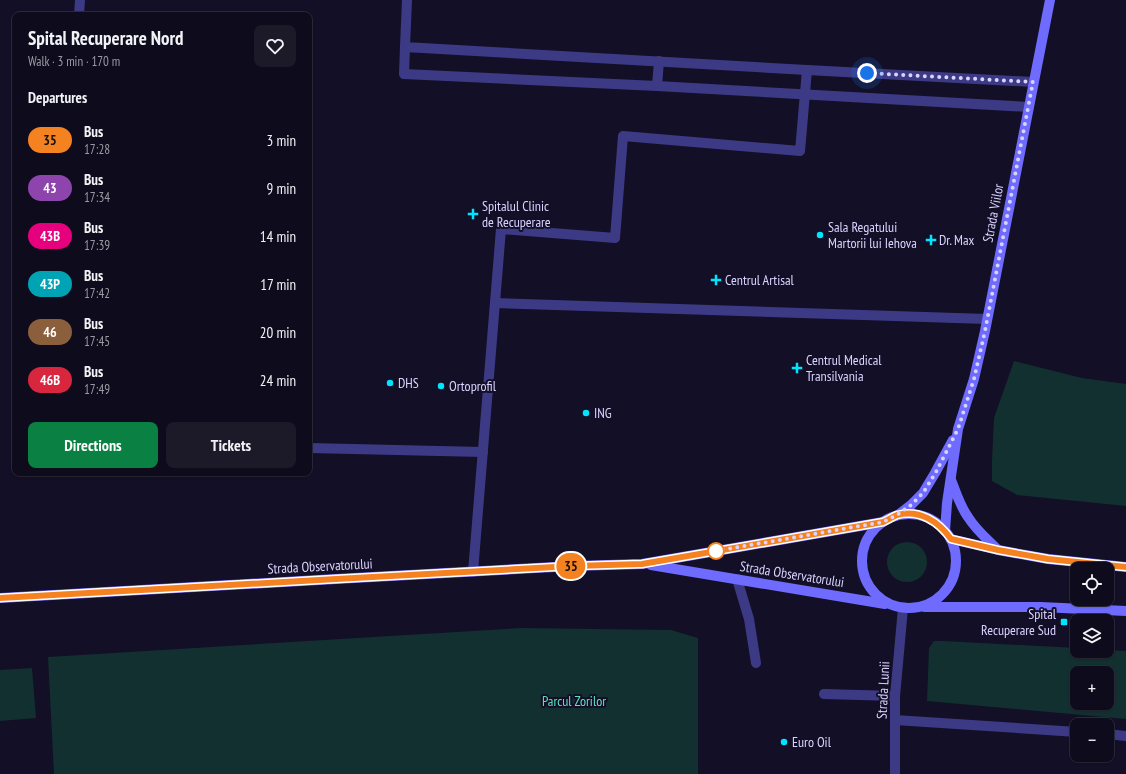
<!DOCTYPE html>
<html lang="en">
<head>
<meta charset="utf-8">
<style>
	body { margin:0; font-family:"PT Sans Narrow",sans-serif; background:#1c1929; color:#f1f3f6; height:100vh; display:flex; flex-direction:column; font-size:15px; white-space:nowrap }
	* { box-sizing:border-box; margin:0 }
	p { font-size:13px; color:#9b9ba3 }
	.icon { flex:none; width:22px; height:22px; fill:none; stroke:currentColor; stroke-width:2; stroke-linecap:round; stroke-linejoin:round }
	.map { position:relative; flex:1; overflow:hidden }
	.panel { position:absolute; left:12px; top:12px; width:300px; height:464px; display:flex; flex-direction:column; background:#0e0b1c; border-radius:8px; box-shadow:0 1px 3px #0004,0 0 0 1px #2e2b3b }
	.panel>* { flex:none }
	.badge { padding:0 8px; border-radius:13px; font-size:14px; line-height:26px }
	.buttons { position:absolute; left:1070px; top:562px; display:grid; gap:8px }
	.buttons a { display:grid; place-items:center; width:44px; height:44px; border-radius:8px; background:#0e0b1c; box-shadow:0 1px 3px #0004,0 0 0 1px #2e2b3b; font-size:20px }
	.you { position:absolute; width:20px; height:20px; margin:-10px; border:3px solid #fff; border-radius:50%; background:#1a73e8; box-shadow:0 0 0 6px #1a73e833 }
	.map>.badge { position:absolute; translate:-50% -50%; box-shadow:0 0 0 2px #fff }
	h2 { padding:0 16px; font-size:15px; line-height:36px }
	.round { display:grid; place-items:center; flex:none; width:42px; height:42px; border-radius:8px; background:#1c1929 }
	.summary { display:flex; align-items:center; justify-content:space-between; height:68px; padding:0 16px }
	h1 { font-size:19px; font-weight:600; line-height:30px }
	.button { display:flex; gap:8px; margin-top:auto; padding:8px 16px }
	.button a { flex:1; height:46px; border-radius:8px; background:#0b8043; color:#fff; font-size:16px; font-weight:600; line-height:46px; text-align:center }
	.button a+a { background:#1c1929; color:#f1f3f6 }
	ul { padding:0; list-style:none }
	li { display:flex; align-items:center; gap:12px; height:48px; padding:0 16px }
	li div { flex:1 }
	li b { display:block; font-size:15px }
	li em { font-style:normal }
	li .badge { min-width:44px; font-weight:700; text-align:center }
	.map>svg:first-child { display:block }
	.green { fill:#12302f; fill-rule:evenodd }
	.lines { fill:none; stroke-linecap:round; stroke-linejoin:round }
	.lane { stroke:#3d3a85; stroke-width:10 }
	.street { stroke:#3d3a85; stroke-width:10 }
	.secondary { stroke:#6f6bff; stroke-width:10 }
	.line-casing { stroke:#fff; stroke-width:9 }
	.line { stroke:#f58220; stroke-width:6 }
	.walk { stroke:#d9d4ff; stroke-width:4; stroke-dasharray:0 7.2 }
	.poi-dot { fill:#00e5ff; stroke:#130f26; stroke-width:1.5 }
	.stop-dot { fill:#fff; stroke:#f58220; stroke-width:2 }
	.labels { text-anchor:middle; stroke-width:4; stroke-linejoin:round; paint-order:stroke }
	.poi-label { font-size:14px; fill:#d9d4ff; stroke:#130f26; text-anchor:start }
	.street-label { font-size:14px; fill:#d9d4ff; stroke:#130f26 }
	.park-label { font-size:14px; fill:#5fe0c0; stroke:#130f26 }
</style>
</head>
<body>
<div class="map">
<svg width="1126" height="774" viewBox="0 0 1126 774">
	<rect width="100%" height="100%" fill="#130f26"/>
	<g class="green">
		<polygon points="1014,361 1082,378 1126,384 1126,506 1017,495 992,481 992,460 994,418"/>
		<circle cx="907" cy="562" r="20"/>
		<polygon points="521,628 671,630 698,638 698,774 54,774 48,657"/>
		<path d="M934,641H943L1077,648V651H1107V650L1126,651V719L927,701L929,648ZM1077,673H1107V703H1077Z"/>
		<polygon points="32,668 36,718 0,721 0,670"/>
	</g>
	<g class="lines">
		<g class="lane">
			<polyline points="407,0 405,47 807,70 1033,82"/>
			<polyline points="79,15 80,0"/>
			<polyline points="405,47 404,74 657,86 1029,107"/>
			<polyline points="657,86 659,61"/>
			<polyline points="495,303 987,319"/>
			<polyline points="309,448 483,452"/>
			<polyline points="473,572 501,229 615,238 623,136 800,151 807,70"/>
			<polyline points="737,579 749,619 756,663"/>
			<polyline points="824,694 895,696"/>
			<polyline points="895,720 1077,732"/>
			<polyline points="1107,734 1126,736"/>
		</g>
		<polyline class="street" points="895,774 895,696 903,608"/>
		<g class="secondary">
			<path d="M951,480C956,492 960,506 968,517C976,530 988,540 998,550"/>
			<circle cx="909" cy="561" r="47"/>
			<polyline points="898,515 911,505 923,493 935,473 953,440"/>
			<polyline points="945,531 947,503 958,429 974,379 985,331 1050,0"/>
			<polyline points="951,539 998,550 1048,559 1126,567"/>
			<polyline points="651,565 885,604"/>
			<polyline points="0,598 336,579 573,566 642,564 883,522"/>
			<polyline points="924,607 1041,607 1126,611"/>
		</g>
	</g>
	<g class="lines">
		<defs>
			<path id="line" d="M0,598L336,579L573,566L642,564L883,522C888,520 892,517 897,515C920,509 939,522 951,539L998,550L1048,559L1126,567"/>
		</defs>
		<use href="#line" class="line-casing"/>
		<use href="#line" class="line"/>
		<polyline class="walk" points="716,551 883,522 897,515 911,505 923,493 936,472 958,429 974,379 985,331 1033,82 867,73"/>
	</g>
	<g class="poi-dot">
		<path d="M471 208h4v4h4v4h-4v4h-4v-4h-4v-4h4z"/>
		<circle cx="820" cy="235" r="4"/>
		<path d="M929 234h4v4h4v4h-4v4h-4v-4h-4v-4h4z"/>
		<path d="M714 274h4v4h4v4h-4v4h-4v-4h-4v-4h4z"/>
		<path d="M795 362h4v4h4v4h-4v4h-4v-4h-4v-4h4z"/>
		<circle cx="390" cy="383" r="4"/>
		<circle cx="441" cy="386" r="4"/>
		<circle cx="586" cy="413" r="4"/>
		<rect x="1060" y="618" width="8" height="8" rx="2"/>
		<circle cx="784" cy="742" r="4"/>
	</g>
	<circle class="stop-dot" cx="716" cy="551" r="8"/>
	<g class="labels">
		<g class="poi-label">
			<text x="482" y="211">Spitalul Clinic<tspan x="482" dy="16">de Recuperare</tspan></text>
			<text x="828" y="232">Sala Regatului<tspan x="828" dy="16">Martorii lui Iehova</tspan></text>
			<text x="939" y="245">Dr. Max</text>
			<text x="725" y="285">Centrul Artisal</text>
			<text x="806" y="365">Centrul Medical<tspan x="806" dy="16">Transilvania</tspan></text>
			<text x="398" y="388">DHS</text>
			<text x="449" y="391">Ortoprofil</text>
			<text x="594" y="418">ING</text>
			<text x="1056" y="619" text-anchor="end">Spital<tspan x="1056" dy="16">Recuperare Sud</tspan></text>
			<text x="792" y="747">Euro Oil</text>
		</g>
		<g class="street-label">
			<text transform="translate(993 213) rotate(-79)" y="5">Strada Viilor</text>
			<text transform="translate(320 566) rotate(-3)" y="5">Strada Observatorului</text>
			<text transform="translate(792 574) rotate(9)" y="5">Strada Observatorului</text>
			<text transform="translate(883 690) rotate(-87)" y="5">Strada Lunii</text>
		</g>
		<g class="park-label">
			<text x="574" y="706">Parcul Zorilor</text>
		</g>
	</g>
</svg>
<div class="buttons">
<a><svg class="icon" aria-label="locate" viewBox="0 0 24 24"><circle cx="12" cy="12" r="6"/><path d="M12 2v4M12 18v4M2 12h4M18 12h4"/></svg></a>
<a><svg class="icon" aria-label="layers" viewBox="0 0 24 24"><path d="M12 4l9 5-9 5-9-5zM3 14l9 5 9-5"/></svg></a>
<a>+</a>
<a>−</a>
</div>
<div class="you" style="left:867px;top:73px"></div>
<b class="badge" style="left:571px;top:566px;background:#f58220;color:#111">35</b>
<section class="panel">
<div class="summary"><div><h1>Spital Recuperare Nord</h1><p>Walk · 3 min · 170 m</p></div><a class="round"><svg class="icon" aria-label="heart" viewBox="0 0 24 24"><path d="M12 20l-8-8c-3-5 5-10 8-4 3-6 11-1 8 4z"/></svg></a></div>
<h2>Departures</h2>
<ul>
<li><span class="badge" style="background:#f58220;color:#111">35</span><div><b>Bus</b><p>17:28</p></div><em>3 min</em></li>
<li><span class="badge" style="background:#8e44ad;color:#fff">43</span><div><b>Bus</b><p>17:34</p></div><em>9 min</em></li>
<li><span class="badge" style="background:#e6007e;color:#fff">43B</span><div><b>Bus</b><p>17:39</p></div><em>14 min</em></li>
<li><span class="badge" style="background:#00a3b4;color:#fff">43P</span><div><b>Bus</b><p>17:42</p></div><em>17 min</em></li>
<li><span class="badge" style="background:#8b5e3c;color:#fff">46</span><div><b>Bus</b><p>17:45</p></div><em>20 min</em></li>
<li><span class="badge" style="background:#d7263d;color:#fff">46B</span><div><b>Bus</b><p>17:49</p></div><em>24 min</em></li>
</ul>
<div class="button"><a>Directions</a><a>Tickets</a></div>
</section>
</div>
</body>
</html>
